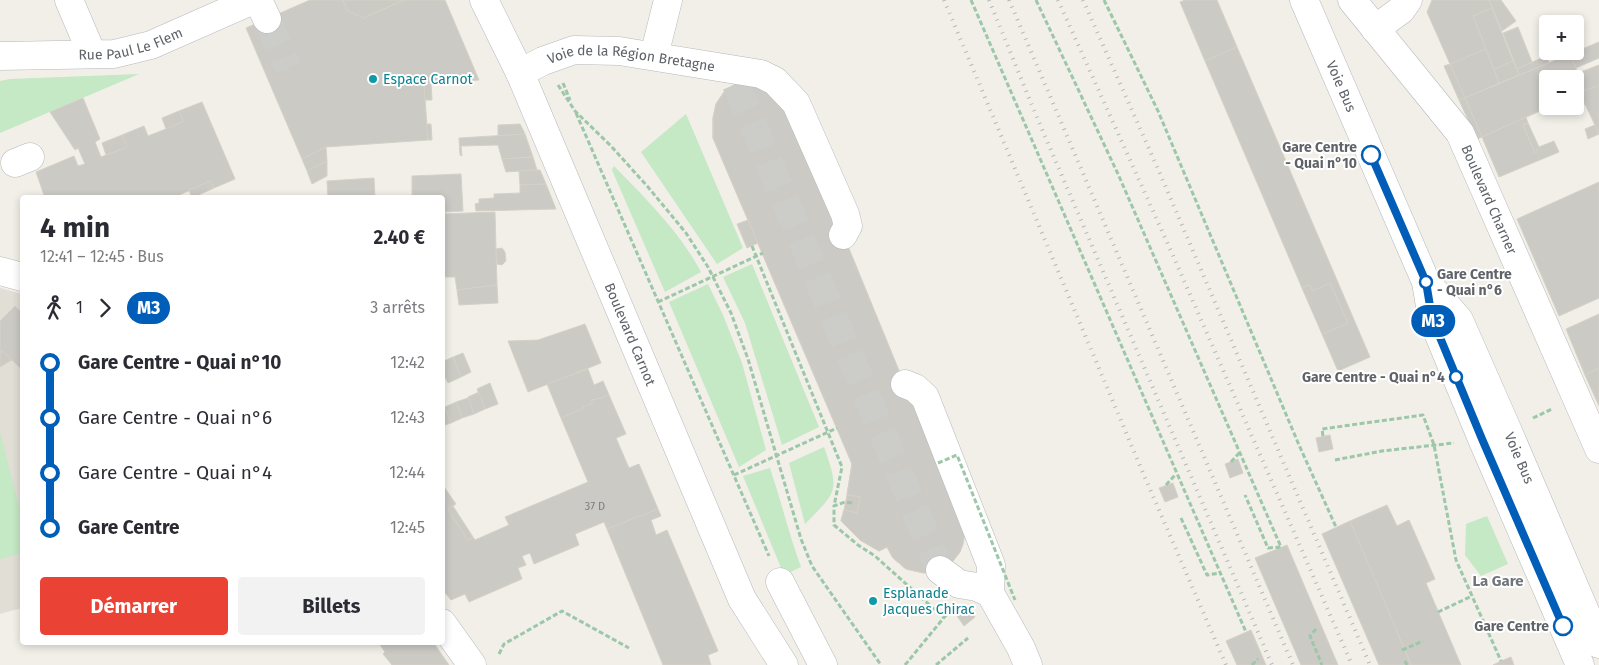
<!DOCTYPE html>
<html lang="fr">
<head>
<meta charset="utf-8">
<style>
	body { margin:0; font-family:"Fira Sans",sans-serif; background:#f2f2f3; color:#2b2b33; height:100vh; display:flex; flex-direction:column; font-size:19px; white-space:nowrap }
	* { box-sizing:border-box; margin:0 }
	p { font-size:16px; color:#7c7c81 }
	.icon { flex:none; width:28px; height:28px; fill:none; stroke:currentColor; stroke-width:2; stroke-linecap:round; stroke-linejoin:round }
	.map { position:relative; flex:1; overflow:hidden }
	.side { position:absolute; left:20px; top:195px; width:425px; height:450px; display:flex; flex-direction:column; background:#fff; border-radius:5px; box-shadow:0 2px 8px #0003 }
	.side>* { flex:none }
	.badge { padding:0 10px; border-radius:16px; font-size:18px; line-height:32px }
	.tools { position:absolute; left:1539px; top:15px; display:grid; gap:10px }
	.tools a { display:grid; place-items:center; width:45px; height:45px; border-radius:5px; background:#fff; box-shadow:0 2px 8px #0003; font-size:25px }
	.map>.badge { position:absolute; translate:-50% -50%; box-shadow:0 0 0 2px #fff }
	.legs { display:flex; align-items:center; gap:8px; height:55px; padding:0 20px; font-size:16px }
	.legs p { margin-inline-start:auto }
	.head { display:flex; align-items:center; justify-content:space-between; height:85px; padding:0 20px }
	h1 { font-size:28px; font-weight:700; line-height:38px }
	.button { display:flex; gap:10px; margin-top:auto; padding:10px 20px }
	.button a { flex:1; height:58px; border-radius:5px; background:#ea4335; color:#fff; font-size:20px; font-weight:700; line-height:58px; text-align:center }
	.button a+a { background:#f2f2f3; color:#2b2b33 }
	ul { padding:0 20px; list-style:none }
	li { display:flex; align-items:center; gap:18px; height:55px; font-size:19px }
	li i { display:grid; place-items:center; width:8px; height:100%; margin:0 6px; background:currentColor }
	li i::after { content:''; width:12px; height:12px; margin:-6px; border:4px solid; border-radius:50%; background:#fff }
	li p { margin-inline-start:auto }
	li:first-child i { background:linear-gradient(#0000 50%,currentColor 0) }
	li:last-child i { background:linear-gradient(currentColor 50%,#0000 0) }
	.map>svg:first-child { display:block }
	.education { fill:#e1ded6 }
	.green { fill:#c5e8c5 }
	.building { fill:#cccac5; stroke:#d6d1c6 }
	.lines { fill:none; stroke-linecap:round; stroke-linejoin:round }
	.minor-tunnel { stroke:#ccccc8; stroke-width:28; stroke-dasharray:28 14; stroke-linecap:butt }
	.minor-casing { stroke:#b5b8bc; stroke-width:29 }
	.path { stroke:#9cc7a9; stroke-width:3; stroke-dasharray:5 2.5; stroke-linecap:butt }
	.minor { stroke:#fff; stroke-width:28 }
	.rail { stroke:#b6b7b8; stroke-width:4; stroke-dasharray:1 6; stroke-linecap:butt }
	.path-bridge { stroke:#9cc7a9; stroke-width:3; stroke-dasharray:5 2.5; stroke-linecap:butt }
	.line-1-casing { stroke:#fff; stroke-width:11 }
	.line-1 { stroke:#005eb8; stroke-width:8 }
	.culture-dot { fill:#0f9aa8; stroke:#fff; stroke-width:2 }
	.stop-1-dot { fill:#fff; stroke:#005eb8; stroke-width:2.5 }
	.labels { text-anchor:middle; stroke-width:4; stroke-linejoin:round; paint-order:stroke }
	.number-label { font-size:11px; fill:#7a7d7f }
	.street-label { font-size:14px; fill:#5f6368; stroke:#fff }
	.culture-label { font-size:14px; fill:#0d838f; stroke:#fff; text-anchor:start }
	.stop-label { font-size:14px; font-weight:bold; fill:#5f6368; stroke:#fff; text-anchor:end }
	.neighbourhood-label { font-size:15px; font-weight:bold; fill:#70757a; stroke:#fff }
</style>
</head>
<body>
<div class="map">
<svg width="1599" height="665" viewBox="0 0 1599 665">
	<rect width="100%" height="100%" fill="#f1efe8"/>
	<polygon class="education" points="0,288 22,294 22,608 0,614"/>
	<g class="green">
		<polygon points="139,74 0,133 0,81 10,79"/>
		<polygon points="686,114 743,248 717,264 641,152"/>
		<path d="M614,166C645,198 680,232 701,272L665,292L612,170Z"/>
		<polygon points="752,264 819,427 782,445 745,323 723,277"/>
		<polygon points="708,284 723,315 742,363 766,450 739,467 669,302"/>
		<polygon points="0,432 22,518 22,553 0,559"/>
		<path d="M824,447C840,492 837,491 805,524L789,463Z"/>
		<path d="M770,468C781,501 789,534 801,567L784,575L743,476Z"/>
		<polygon points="1487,516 1508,564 1481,576 1465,555 1466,524"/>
	</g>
	<g class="building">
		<polygon points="310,0 343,0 347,10 363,18 404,0 445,0 479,80 424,84 428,140 326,147 302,159 246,28"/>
		<polygon points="343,0 404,0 363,18 347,10"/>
		<polygon points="1185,0 1217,0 1237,47 1205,61 1180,2"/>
		<polygon points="1432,0 1489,0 1492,8 1473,16 1486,49 1450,64 1427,12"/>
		<polygon points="1489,0 1501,0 1516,21 1502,31"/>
		<polygon points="1492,8 1513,61 1494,69 1473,16"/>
		<polygon points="1518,27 1532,62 1517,69 1503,33"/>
		<polygon points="1599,42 1599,58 1576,68 1570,54"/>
		<polygon points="1237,47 1370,357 1338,371 1322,334 1348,323 1330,283 1313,291 1310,285 1302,288 1205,61"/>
		<polygon points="1486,49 1499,83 1465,98 1450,64"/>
		<polygon points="1570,54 1585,91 1575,96 1575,79 1548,79 1548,106 1551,106 1482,137 1465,98"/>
		<polygon points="1546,56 1549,63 1519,75 1517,69"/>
		<polygon points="1513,61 1519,75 1499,83 1494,69"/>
		<polygon points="1450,64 1465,98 1459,100 1444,66"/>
		<polygon points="1599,65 1599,85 1585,91 1578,73"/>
		<polygon points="742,82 784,95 788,100 965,532 963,544 960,552 953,561 944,569 924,573 906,569 893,558 887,547 879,551 860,540 841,521 844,510 857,513 860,497 847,495 852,464 713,138 713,118 716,104 724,92 734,85"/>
		<polygon points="742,82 784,95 788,100 965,532 963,544 960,552 953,561 944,569 924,573 906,569 893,558 887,547 879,551 860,540 841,521 844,510 857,513 860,497 847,495 852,464 713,138 713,118 716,104 724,92 734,85"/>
		<polygon points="431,83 432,100 425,100 424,84"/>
		<polygon points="1599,85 1599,134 1580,93"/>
		<polygon points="1580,93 1585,104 1564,113 1561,106 1575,106 1575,96"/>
		<polygon points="83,98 100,139 95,142 101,157 127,147 122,135 144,126 148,136 166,129 184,121 179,111 202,102 235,179 214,188 210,181 173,198 45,198 36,172 74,156 78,166 85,164 78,148 75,150 50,112"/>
		<polygon points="1465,98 1482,137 1477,139 1459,100"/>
		<polygon points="179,111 184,121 166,129 162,118"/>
		<polygon points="1526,117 1528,123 1523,125 1535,153 1539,147 1554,141 1559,152 1499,177 1482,137"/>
		<polygon points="1528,123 1539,147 1535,153 1523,125"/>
		<polygon points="426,124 431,124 432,140 428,140"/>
		<polygon points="520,124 525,134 498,136 498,125"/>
		<polygon points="1595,125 1599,134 1588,139 1585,129"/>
		<polygon points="525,134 533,157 502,159 498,145 461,146 462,156 460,155 459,138"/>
		<polygon points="122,135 127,147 106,155 102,143"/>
		<polygon points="326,147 327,161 307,171 302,159"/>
		<polygon points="533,157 537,170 506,172 502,159"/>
		<polygon points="327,161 327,176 312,184 307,171"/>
		<polygon points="537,170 540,170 546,184 520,185 519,171"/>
		<polygon points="461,174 463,211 442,212 442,198 412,198 412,176"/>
		<polygon points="374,178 375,198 328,198 327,181"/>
		<polygon points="210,181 214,188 192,198 189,190"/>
		<polygon points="1599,182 1599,298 1559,316 1517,219"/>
		<polygon points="546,184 556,209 476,211 475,204 479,203 479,199 494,198 494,194 520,193 520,185"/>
		<polygon points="495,212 497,285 457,290 455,277 442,277 442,214"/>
		<polygon points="748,220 758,243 747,248 737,224"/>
		<polygon points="502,248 505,252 506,261 502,265 497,264 496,249"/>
		<polygon points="1330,283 1348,323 1322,334 1302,288 1310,285 1313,291"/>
		<polygon points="497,285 498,303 459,305 457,290"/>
		<polygon points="15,306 22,313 22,370 3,351 0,353 0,321"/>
		<polygon points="1599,314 1599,368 1585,375 1566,329"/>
		<polygon points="585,324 601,363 528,392 508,341 538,340"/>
		<polygon points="3,351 12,360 0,367 0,353"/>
		<polygon points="463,353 471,372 461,377 453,357"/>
		<polygon points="453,357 461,377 448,383 442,371 442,362"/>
		<polygon points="1599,368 1599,406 1585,375"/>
		<polygon points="588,369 594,385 603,381 609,395 601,398 591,400 593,403 583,407 584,408 561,418 547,384"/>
		<polygon points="490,383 498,404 485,409 477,389"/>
		<polygon points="479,392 485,409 474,414 468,397"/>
		<polygon points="609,395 626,434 616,438 629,468 639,464 658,509 607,529 604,522 575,534 579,545 534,564 530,553 522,556 526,565 518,568 522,579 469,602 465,594 451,600 442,589 442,484 456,504 448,509 468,541 473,537 475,540 509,525 505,517 588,482 561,418 584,408 583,407 593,403 591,400 601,398"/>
		<polygon points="468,398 474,414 462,418 456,402"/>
		<polygon points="456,402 462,418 451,423 445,407"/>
		<polygon points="445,407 451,423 442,426 442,408"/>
		<polygon points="1330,435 1333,449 1319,452 1316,438"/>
		<polygon points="1238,459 1243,473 1230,478 1225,464"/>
		<polygon points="1173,483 1178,497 1165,502 1159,488"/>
		<polygon points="847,495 860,497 857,513 844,510"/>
		<polygon points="1387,505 1397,526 1409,520 1435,579 1426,583 1461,665 1411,665 1350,521"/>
		<polygon points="453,506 473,537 468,541 448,509"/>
		<polygon points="658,509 661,516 651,520 656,535 667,530 718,651 708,655 711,665 663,665 607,529"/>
		<polygon points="1350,521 1396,629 1411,665 1379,665 1322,534"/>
		<polygon points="1287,545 1338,665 1301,665 1255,558"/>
		<polygon points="967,605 975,617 964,626 955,613"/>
		<polygon points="1251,630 1266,665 1237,665 1226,641"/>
		<polygon points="378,642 433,642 449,665 392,665 383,654 385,652"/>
		<polygon points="1511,657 1514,665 1493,665 1501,661"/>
	</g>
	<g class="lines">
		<g class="minor-tunnel">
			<polyline points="267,19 288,68"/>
			<polyline points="736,84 940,570"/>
		</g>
		<defs>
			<g id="minor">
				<polyline points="69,0 92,54"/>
				<polyline points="258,0 267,19"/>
				<path id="s1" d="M484,0L520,73L742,599L784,665"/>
				<path id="s2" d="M1304,0L1426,282L1432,318L1482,439L1580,665"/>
				<path id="s3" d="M1352,0L1460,133L1599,449"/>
				<polyline points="1375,29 1401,10 1408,0"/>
				<path id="s4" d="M0,56L114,54L151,45L253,0"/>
				<polyline points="654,56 668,0"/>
				<path id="s5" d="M520,73L543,61L574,50L619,51L761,74L775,81L796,103L845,214L848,226L843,235"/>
				<polyline points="15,163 30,157"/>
				<polyline points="0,271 22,277"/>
				<path id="s6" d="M1426,282L1459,320L1507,429L1599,644"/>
				<polyline points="905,384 915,388 925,397 991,565 990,593"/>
				<polyline points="940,570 959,584 977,587 990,593 1021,648 1028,665"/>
				<polyline points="780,582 823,665"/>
				<polyline points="442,623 472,665"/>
			</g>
		</defs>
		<use href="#minor" class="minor-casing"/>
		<g class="path">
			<polyline points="971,0 1246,632"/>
			<polyline points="1036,0 1118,174 1281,547 1268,548 1245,495"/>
			<polyline points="1104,0 1158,111 1299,445 1336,527"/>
			<polyline points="563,83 570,100"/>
			<polyline points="558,85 575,111 611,146 648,187 686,233 708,267 731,313 748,359 801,539 812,566 881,665"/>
			<polyline points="576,113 769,556"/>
			<polyline points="752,246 842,467 834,506"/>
			<polyline points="658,302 763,253"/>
			<polyline points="1533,418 1552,409"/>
			<polyline points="1323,436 1322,429 1423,415 1434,445 1456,560 1501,661"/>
			<polyline points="1335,460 1382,451 1454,443"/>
			<polyline points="1231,462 1240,452"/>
			<polyline points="734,475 837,428"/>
			<polyline points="1166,485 1176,474"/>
			<polyline points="852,503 845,502 834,506 834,525 858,545 875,556 944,618"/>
			<polyline points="1181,518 1207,575 1220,573"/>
			<polyline points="1438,612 1472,596"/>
			<polyline points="1316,629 1310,636 1322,665"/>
			<polyline points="1402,650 1423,641"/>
			<polyline points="499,654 504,644 562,611 629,648"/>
			<polyline points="1405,661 1407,665"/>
			<polyline points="905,665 951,609"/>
			<polyline points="936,665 968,638"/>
			<polyline points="1252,665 1258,659"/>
		</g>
		<use href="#minor" class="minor"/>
		<g class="rail">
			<polyline points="944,0 1146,480 1226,665"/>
			<polyline points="989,0 1038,120 1272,665"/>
			<polyline points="1009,0 1293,665"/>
			<polyline points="1058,0 1171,251 1352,665"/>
			<polyline points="1083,0 1158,169 1370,665"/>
		</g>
		<polyline class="path-bridge" points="938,463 957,455 1015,600"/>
	</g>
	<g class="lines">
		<defs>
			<polyline id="line-1" points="1371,155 1426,282 1432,318 1439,335 1482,439 1563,626"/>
		</defs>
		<use href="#line-1" class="line-1-casing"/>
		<use href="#line-1" class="line-1"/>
	</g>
	<g class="culture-dot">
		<circle cx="373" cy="79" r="5"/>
		<circle cx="873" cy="601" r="5"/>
	</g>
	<g class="stop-1-dot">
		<circle cx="1371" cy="155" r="9"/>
		<circle cx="1426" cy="282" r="6"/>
		<circle cx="1456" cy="377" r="6"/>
		<circle cx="1563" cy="626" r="9"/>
	</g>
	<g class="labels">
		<g class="number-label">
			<text x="595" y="510">37 D</text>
		</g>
		<g class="street-label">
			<text dy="5" stroke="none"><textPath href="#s4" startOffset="132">Rue Paul Le Flem</textPath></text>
			<text dy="5" stroke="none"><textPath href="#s5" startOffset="116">Voie de la Région Bretagne</textPath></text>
			<text dy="5" stroke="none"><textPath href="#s2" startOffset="94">Voie Bus</textPath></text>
			<text dy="5" stroke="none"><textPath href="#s3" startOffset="244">Boulevard Charner</textPath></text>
			<text dy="5" stroke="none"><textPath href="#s1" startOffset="365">Boulevard Carnot</textPath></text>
			<text dy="5" stroke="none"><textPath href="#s6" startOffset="201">Voie Bus</textPath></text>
		</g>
		<g class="culture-label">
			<text x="383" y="84">Espace Carnot</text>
			<text x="883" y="598">Esplanade<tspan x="883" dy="16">Jacques Chirac</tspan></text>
		</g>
		<g class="stop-label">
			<text x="1357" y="152">Gare Centre<tspan x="1357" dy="16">- Quai n°10</tspan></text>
			<text x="1437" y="279" text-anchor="start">Gare Centre<tspan x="1437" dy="16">- Quai n°6</tspan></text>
			<text x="1445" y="382">Gare Centre - Quai n°4</text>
			<text x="1549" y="631">Gare Centre</text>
		</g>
		<g class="neighbourhood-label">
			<text x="1498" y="586">La Gare</text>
		</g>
	</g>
</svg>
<div class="tools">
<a>+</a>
<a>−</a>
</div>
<b class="badge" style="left:1433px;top:321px;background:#005eb8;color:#fff">M3</b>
<section class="side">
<div class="head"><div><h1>4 min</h1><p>12:41 – 12:45 · Bus</p></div><b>2.40 €</b></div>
<div class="legs"><svg class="icon" aria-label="walk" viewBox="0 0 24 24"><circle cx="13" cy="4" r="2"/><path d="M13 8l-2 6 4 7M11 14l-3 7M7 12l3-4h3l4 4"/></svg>1<svg class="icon" aria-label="forward" viewBox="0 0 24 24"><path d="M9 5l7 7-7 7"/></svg><b class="badge" style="background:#005eb8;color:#fff">M3</b><p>3 arrêts</p></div>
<ul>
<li><i style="color:#005eb8"></i><b>Gare Centre - Quai n°10</b><p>12:42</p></li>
<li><i style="color:#005eb8"></i><span>Gare Centre - Quai n°6</span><p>12:43</p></li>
<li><i style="color:#005eb8"></i><span>Gare Centre - Quai n°4</span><p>12:44</p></li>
<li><i style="color:#005eb8"></i><b>Gare Centre</b><p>12:45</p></li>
</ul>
<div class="button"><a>Démarrer</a><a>Billets</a></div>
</section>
</div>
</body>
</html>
